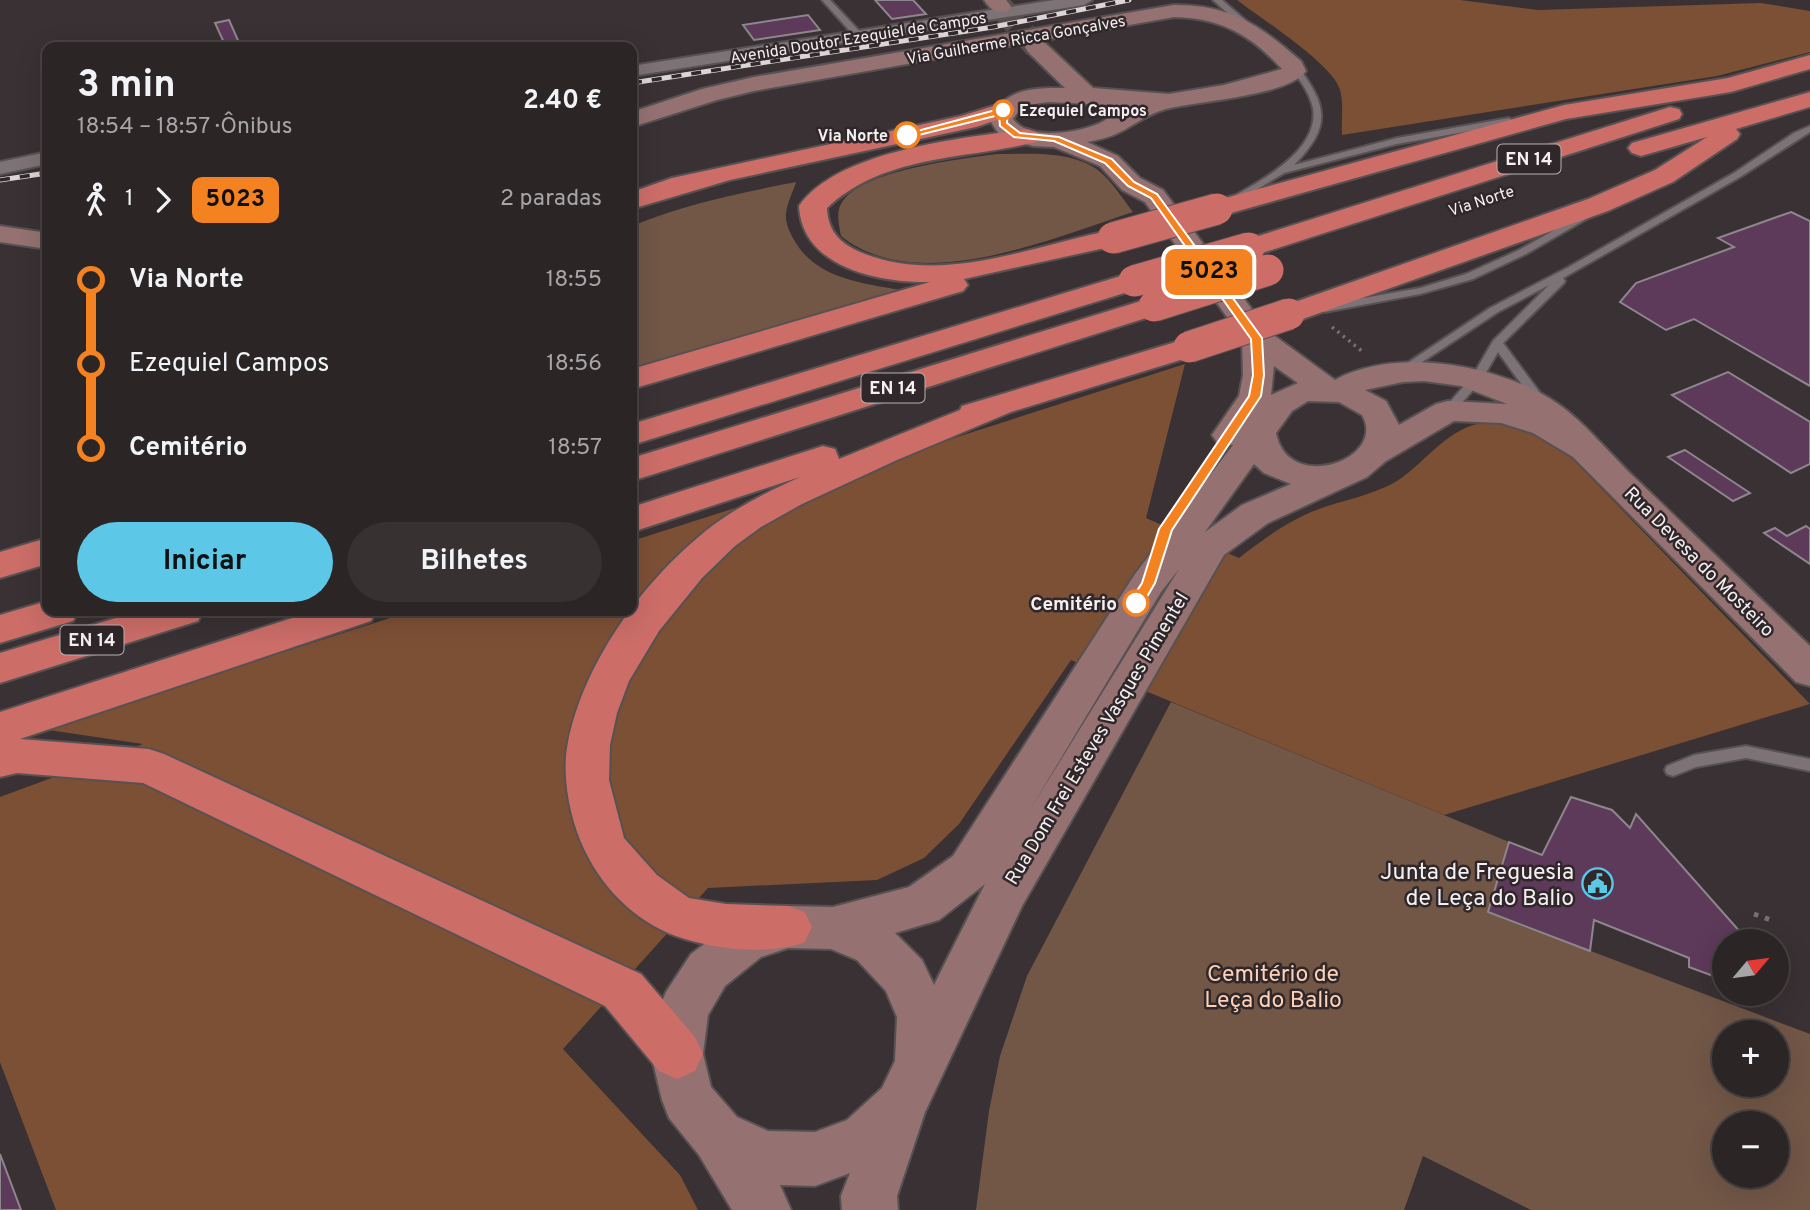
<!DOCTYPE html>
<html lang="pt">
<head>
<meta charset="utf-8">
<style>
	body { margin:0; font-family:Overpass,sans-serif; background:#373132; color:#f1f3f6; height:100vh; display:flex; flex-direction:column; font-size:26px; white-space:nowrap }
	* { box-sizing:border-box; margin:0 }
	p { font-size:23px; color:#a6a5a7 }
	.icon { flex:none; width:38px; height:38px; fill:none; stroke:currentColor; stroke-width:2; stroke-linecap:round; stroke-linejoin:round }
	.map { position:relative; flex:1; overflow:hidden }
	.details { position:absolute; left:42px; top:42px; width:595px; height:574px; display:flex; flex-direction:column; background:#2b2526; border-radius:14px; box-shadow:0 7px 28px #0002,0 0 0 2px #474243 }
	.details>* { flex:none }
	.badge { padding:0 14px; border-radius:10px; font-size:24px; line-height:46px }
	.needle { width:46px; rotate:61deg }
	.tools { position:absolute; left:1712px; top:929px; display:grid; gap:14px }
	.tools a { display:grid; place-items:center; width:77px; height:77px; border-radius:50%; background:#2b2526; box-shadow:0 7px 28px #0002,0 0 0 2px #474243; font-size:35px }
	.map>.badge { position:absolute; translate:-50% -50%; box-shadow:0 0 0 4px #fff }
	.legs { display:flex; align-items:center; gap:10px; height:77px; padding:0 35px; font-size:23px }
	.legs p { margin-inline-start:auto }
	.overview { display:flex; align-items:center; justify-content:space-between; height:119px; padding:0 35px }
	h1 { font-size:38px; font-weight:700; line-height:52px }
	.action { display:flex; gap:14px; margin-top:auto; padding:14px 35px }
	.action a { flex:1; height:80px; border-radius:42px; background:#5dc7e8; color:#111; font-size:28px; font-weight:700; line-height:80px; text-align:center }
	.action a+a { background:#373132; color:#f1f3f6 }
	ul { padding:0 35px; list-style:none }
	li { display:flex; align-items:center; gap:24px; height:84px; font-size:26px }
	li i { display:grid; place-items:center; width:10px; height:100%; margin:0 9px; background:currentColor }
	li i::after { content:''; width:18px; height:18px; margin:-9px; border:5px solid; border-radius:50%; background:#2b2526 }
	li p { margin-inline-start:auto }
	li:first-child i { background:linear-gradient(#0000 50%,currentColor 0) }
	li:last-child i { background:linear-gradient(currentColor 50%,#0000 0) }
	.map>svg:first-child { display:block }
	.green { fill:#725747; fill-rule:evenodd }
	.forest { fill:#7c5035 }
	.building { fill:#5d395a; stroke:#8d868c; stroke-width:2 }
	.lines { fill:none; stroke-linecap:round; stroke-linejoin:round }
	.secondary-tunnel { stroke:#554e4f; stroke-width:24; stroke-dasharray:24 12; stroke-linecap:butt }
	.lane-casing { stroke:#575152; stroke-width:4 }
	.street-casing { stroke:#575152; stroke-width:4 }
	.secondary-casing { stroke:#575152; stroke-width:4 }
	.highway-casing { stroke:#575152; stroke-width:4 }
	.path-far1 { stroke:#777072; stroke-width:3.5; stroke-dasharray:2.5 4.5; stroke-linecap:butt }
	.path { stroke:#777072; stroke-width:5; stroke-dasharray:4.5 7; stroke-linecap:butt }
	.lane { fill:#7d7376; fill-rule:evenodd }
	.street { fill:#7d7376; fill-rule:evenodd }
	.secondary { fill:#957172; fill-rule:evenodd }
	.highway { fill:#cc6d68; fill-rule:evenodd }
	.rail-casing { stroke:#dbd5d6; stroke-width:5 }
	.rail { stroke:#2f2729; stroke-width:3.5; stroke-dasharray:10; stroke-linecap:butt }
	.highway-bridge-casing { stroke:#575152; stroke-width:33; stroke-linecap:butt }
	.highway-bridge { stroke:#cc6d68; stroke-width:31 }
	.line-1 { fill:#f58220; stroke:#fff; stroke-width:2 }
	.stop-1-dot { fill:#fff; stroke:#f58220; stroke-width:3.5 }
	.labels { text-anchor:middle; stroke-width:5; stroke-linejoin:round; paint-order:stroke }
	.far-street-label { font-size:16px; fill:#f4eff0; stroke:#2f2729 }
	.far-stop-label { font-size:16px; font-weight:bold; fill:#f4eff0; stroke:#2f2729; text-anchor:start }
	.shield { fill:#2f2729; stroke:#b9b3b4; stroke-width:2 }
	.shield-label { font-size:18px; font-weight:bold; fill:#f4eff0 }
	.street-label { font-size:19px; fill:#f4eff0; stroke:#2f2729 }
	.stop-label { font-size:19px; font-weight:bold; fill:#f4eff0; stroke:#2f2729; text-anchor:end }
	.near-poi-label { font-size:23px; fill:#f4eff0; stroke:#2f2729; text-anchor:end }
	.near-park-label { font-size:23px; fill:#fdd1b7; stroke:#2f2729 }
</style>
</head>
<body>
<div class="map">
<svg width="1810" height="1210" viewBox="0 0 1810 1210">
	<rect width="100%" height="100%" fill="#393133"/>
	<g class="green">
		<path d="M997,154C1030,154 1070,150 1098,170C1112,181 1122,198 1133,212C1050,239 917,297 841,236C839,225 836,213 841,204C859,170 961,159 997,154Z"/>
		<path d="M796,182C793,192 787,203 786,213C785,222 789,231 793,238C815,280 864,283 905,291L632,368V226C685,204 740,193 796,182Z"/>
		<path d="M1171,702L1509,842L1488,912L1810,1034V1210H1531L1423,1156L1404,1210H976L989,1111L1000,1056L1027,976ZM1724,1032H1776V1085H1724ZM1724,1124H1776V1176H1724Z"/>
	</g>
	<g class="forest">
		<path d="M1237,0H1460L1538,10L1761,3L1810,11V52L1717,76L1342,135C1341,121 1344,103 1340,90C1333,64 1260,18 1237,0Z"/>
		<path d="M1185,364L1146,518L1239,558C1261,541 1285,523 1311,512C1338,501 1372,496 1397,481C1425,463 1450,425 1485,423C1514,422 1540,437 1565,451L1810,704L1444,815L1071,660L959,824L924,858L877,880L708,888L563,1049L680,1175L698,1210H56L0,1062V797L143,744L42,729L412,611H632V541Z"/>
	</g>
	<g class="building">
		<polygon points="875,0 913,0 926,14 892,19"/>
		<polygon points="808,15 820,30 754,40 743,25"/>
		<polygon points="229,20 241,47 226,47 215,23"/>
		<polygon points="1791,212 1810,221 1810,386 1694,319 1666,330 1620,302 1636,283 1734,247 1718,238"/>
		<polygon points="1728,372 1810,422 1810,464 1791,473 1672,395"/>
		<polygon points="1685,450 1750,493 1733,501 1668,457"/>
		<polygon points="1806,526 1810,529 1810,564 1764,533 1775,528 1787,536"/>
		<polygon points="1571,797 1612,810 1630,828 1636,814 1749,942 1730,938 1730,942 1724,942 1724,980 1689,967 1689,958 1594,920 1590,951 1488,912 1509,842 1542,855"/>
		<polygon points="0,1154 21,1210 0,1210"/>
	</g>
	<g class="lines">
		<polyline class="secondary-tunnel" points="1000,6 1036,47"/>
		<defs>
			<g id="lane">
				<polygon points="822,0 830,0 863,35 863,39 857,39"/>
				<polygon points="1213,0 1222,0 1251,25 1251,29 1245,29"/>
				<path d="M1293,63L1296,64C1327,105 1333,125 1294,165L1397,138L1509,118L1513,121L1509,124L1397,144L1284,173L1235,203H1229V199C1259,182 1320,151 1313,108C1309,91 1299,79 1289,66Z"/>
				<polygon points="1810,126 1810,132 1740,177 1563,278 1565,281 1564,283 1503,343 1546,401 1546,407 1538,407 1498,352 1481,381 1452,414 1448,415 1442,411 1472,377 1493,341 1549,285 1498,312 1407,372 1403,373 1397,370 1490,308 1567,268 1734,173 1794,133"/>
				<polygon points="1586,212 1595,214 1526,254 1473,279 1420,294 1325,312 1320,309 1341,302 1420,288 1466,274 1519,250"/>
				<polygon points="1746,746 1810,759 1810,771 1746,758 1696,767 1673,776 1667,774 1665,770 1667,766 1694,755"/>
			</g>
			<g id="street">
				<polygon points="1054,0 1092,0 1084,5 632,76 632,66"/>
				<polygon points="47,152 47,164 0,174 0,162"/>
			</g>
			<g id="secondary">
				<path d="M984,0H1006L1011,6L1008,11C996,14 991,10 984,0Z"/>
				<path d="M1174,5C1232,5 1259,25 1301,61L1306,71C1289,96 1197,101 1166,109C1147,114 1135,125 1118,133C1108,138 1097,140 1087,142L1118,156L1140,178L1163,190L1268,331L1335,380C1396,346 1502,365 1558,404C1582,420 1612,456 1634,477C1693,533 1751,590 1810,646V686L1796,682L1573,457L1533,433L1501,423L1454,421L1386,461L1367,477L1268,523L1224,555L1022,906L925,1112L897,1196L898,1210H842L841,1196L850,1173L815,1186L780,1185L791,1210H732L699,1155L669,1118L662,1100L651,1054L659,1009L666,992L691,954L728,926L788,906L833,907L909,887L953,856L1135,574L1233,445L1217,442L1212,435L1239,396L1243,375L1242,338L1145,202L1122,190L1100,166L1054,147L1033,146L1010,140L999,134L989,119C1007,88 1031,88 1065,88L1028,52L1025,47L1027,43L754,91L717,100L632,127V112L702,89L754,77ZM1174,17C1221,18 1251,35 1282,69L1224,85L1169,94L1093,88L1044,42L1039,41ZM1048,102L1129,106C1118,110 1110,118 1100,123C1078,133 1029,141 1013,119C1021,105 1034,104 1048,102ZM1274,366L1298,383L1271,395ZM1424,381L1461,386L1507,404L1448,401L1436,404L1399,425L1386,401L1365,390L1403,382ZM1308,401L1339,402L1362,415C1388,459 1288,495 1276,433L1292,411ZM1254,464L1264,473L1291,484L1242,505L1205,532ZM1179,569L1028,813L1161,592ZM985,884L934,985L922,960L895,933L939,920ZM788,948L831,949L857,960L886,991L897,1017L895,1061L882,1088L847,1120L815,1132L768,1131L737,1117L711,1087L703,1054L708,1015L725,986L761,957Z"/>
				<polygon points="0,226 47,233 47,249 0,242"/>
			</g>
			<g id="highway">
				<polygon points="1810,55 1810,69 1731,92 1566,119 1217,217 1207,215 1203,209 1207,203 1564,105 1728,78"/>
				<polygon points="1810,92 1810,107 1736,129 1740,134 1737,139 1673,182 1608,211 1300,320 1289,323 1278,320 1274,314 1278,308 1588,199 1655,170 1707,137 1641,156 1632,153 1628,148 1632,143"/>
				<polygon points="1003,103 1012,105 1015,110 1012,115 976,127 730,180 632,209 632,192 672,178 961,116"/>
				<polygon points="1670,107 1679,109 1682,114 1679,119 1259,254 1249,256 1239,254 1235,248 1239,242"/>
				<path d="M1027,129L1036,132L1040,137L1036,142C964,160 885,154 827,208C828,233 842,245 865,254C945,285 1034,245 1113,230L1123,232L1127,238L1123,244L964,279L968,285L963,291L632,389V369L930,282C880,283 802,268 799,206C838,150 963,138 1027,129Z"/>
				<polygon points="1134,272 1144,275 1149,281 1144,287 632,445 632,424"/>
				<polygon points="1154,297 1165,300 1169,306 1165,312 632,481 632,458"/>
				<path d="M1189,338L1200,340L1205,347L1200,354L1011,412L897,460L802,504L761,527L735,546L702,578L659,631L629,681L617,713L610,745L609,780L624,838L657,875L689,898L726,904L788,906L805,912L812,927L805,942C770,955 720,950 685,939C640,926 605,892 585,851C570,820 561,776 568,742C585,659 646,577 712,526C739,506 769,491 800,477L632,532V507L823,446L835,449L839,459L960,410L962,406Z"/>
				<polygon points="47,538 47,564 0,578 0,552"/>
				<polygon points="47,601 47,611 78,611 73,621 0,643 0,615"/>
				<polygon points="139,611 203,611 198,621 0,683 0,653"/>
				<polygon points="314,611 376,611 371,621 20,739 149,749 164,754 641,974 695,1037 703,1054 695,1071 677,1079 659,1071 605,1006 143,783 17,773 0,777 0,712"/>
			</g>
		</defs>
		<use href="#lane" class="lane-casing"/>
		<use href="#street" class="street-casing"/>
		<use href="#secondary" class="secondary-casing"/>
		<use href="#highway" class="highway-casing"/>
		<polyline class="path-far1" points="1332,327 1363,352"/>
		<polyline class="path" points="1754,914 1774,921"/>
		<use href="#lane" class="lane"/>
		<use href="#street" class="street"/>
		<use href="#secondary" class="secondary"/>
		<use href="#highway" class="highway"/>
		<defs>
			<g id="rail">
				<polyline points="632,83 993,27 1129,0"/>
				<polyline points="0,180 47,173"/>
			</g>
		</defs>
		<use href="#rail" class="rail-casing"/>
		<use href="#rail" class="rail"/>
		<defs>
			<g id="highway-bridge">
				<polyline points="1113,238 1217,209"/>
				<polyline points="1134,281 1249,248"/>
				<polyline points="1154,306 1268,270"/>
				<polyline points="1189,347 1289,314"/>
			</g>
		</defs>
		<use href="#highway-bridge" class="highway-bridge-casing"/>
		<use href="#highway-bridge" class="highway-bridge"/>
	</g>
	<polygon class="line-1" points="1003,108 1008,110 1007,123 1020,133 1059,137 1112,159 1134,182 1157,194 1262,338 1264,375 1261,396 1172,530 1155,583 1141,607 1136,608 1129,603 1142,583 1159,529 1249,396 1253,375 1251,339 1151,198 1128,186 1105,163 1054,141 1014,137 1000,126 999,115 907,138 902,135"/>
	<defs>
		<symbol id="civic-ring" viewBox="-11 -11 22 22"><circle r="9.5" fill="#2f2729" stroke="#5dc7e8" stroke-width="1.5"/><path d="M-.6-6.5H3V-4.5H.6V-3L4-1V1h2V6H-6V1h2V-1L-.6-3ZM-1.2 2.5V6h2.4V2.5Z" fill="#5dc7e8"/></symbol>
	</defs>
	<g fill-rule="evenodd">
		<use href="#civic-ring" x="1580" y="866" width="35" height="35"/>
	</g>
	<g class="stop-1-dot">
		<circle cx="1003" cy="110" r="9"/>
		<circle cx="907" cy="135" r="12"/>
		<circle cx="1136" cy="603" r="12"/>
	</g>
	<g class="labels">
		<g class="far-street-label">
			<text transform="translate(858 37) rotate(-9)" y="6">Avenida Doutor Ezequiel de Campos</text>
			<text transform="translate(1016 39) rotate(-10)" y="6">Via Guilherme Ricca Gonçalves</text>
			<text transform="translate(1481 200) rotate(-18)" y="6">Via Norte</text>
		</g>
		<g class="far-stop-label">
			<text x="1019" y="116">Ezequiel Campos</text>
			<text x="888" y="141" text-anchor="end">Via Norte</text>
		</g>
		<g class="shield">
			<rect x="1497.5" y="144.5" width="63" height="29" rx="5"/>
			<rect x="861.5" y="373.5" width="63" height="29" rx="5"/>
			<rect x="60.5" y="625.5" width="63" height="29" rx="5"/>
		</g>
		<g class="shield-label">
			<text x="1529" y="165">EN 14</text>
			<text x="893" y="394">EN 14</text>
			<text x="92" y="646">EN 14</text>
		</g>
		<g class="street-label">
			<text transform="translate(1700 561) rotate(45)" y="7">Rua Devesa do Mosteiro</text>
			<text transform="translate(1096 738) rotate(-59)" y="7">Rua Dom Frei Esteves Vasques Pimentel</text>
		</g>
		<g class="stop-label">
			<text x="1117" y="610">Cemitério</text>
		</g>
		<g class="near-poi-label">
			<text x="1574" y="879">Junta de Freguesia<tspan x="1574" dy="26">de Leça do Balio</tspan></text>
		</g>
		<g class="near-park-label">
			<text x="1273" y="981">Cemitério de<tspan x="1273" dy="26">Leça do Balio</tspan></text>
		</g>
	</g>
</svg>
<div class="tools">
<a><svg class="needle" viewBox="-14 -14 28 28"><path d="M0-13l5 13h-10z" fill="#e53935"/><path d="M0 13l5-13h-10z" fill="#a6a5a7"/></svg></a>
<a>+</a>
<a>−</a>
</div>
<b class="badge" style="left:1209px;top:272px;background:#f58220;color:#111">5023</b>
<section class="details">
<div class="overview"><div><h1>3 min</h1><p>18:54 – 18:57 · Ônibus</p></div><b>2.40 €</b></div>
<div class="legs"><svg class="icon" aria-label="walk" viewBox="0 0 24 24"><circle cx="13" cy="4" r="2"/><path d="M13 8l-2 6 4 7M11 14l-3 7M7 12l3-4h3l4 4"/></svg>1<svg class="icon" aria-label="forward" viewBox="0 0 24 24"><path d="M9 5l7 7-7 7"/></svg><b class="badge" style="background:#f58220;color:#111">5023</b><p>2 paradas</p></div>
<ul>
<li><i style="color:#f58220"></i><b>Via Norte</b><p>18:55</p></li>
<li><i style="color:#f58220"></i><span>Ezequiel Campos</span><p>18:56</p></li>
<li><i style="color:#f58220"></i><b>Cemitério</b><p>18:57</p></li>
</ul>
<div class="action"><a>Iniciar</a><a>Bilhetes</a></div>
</section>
</div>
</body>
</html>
